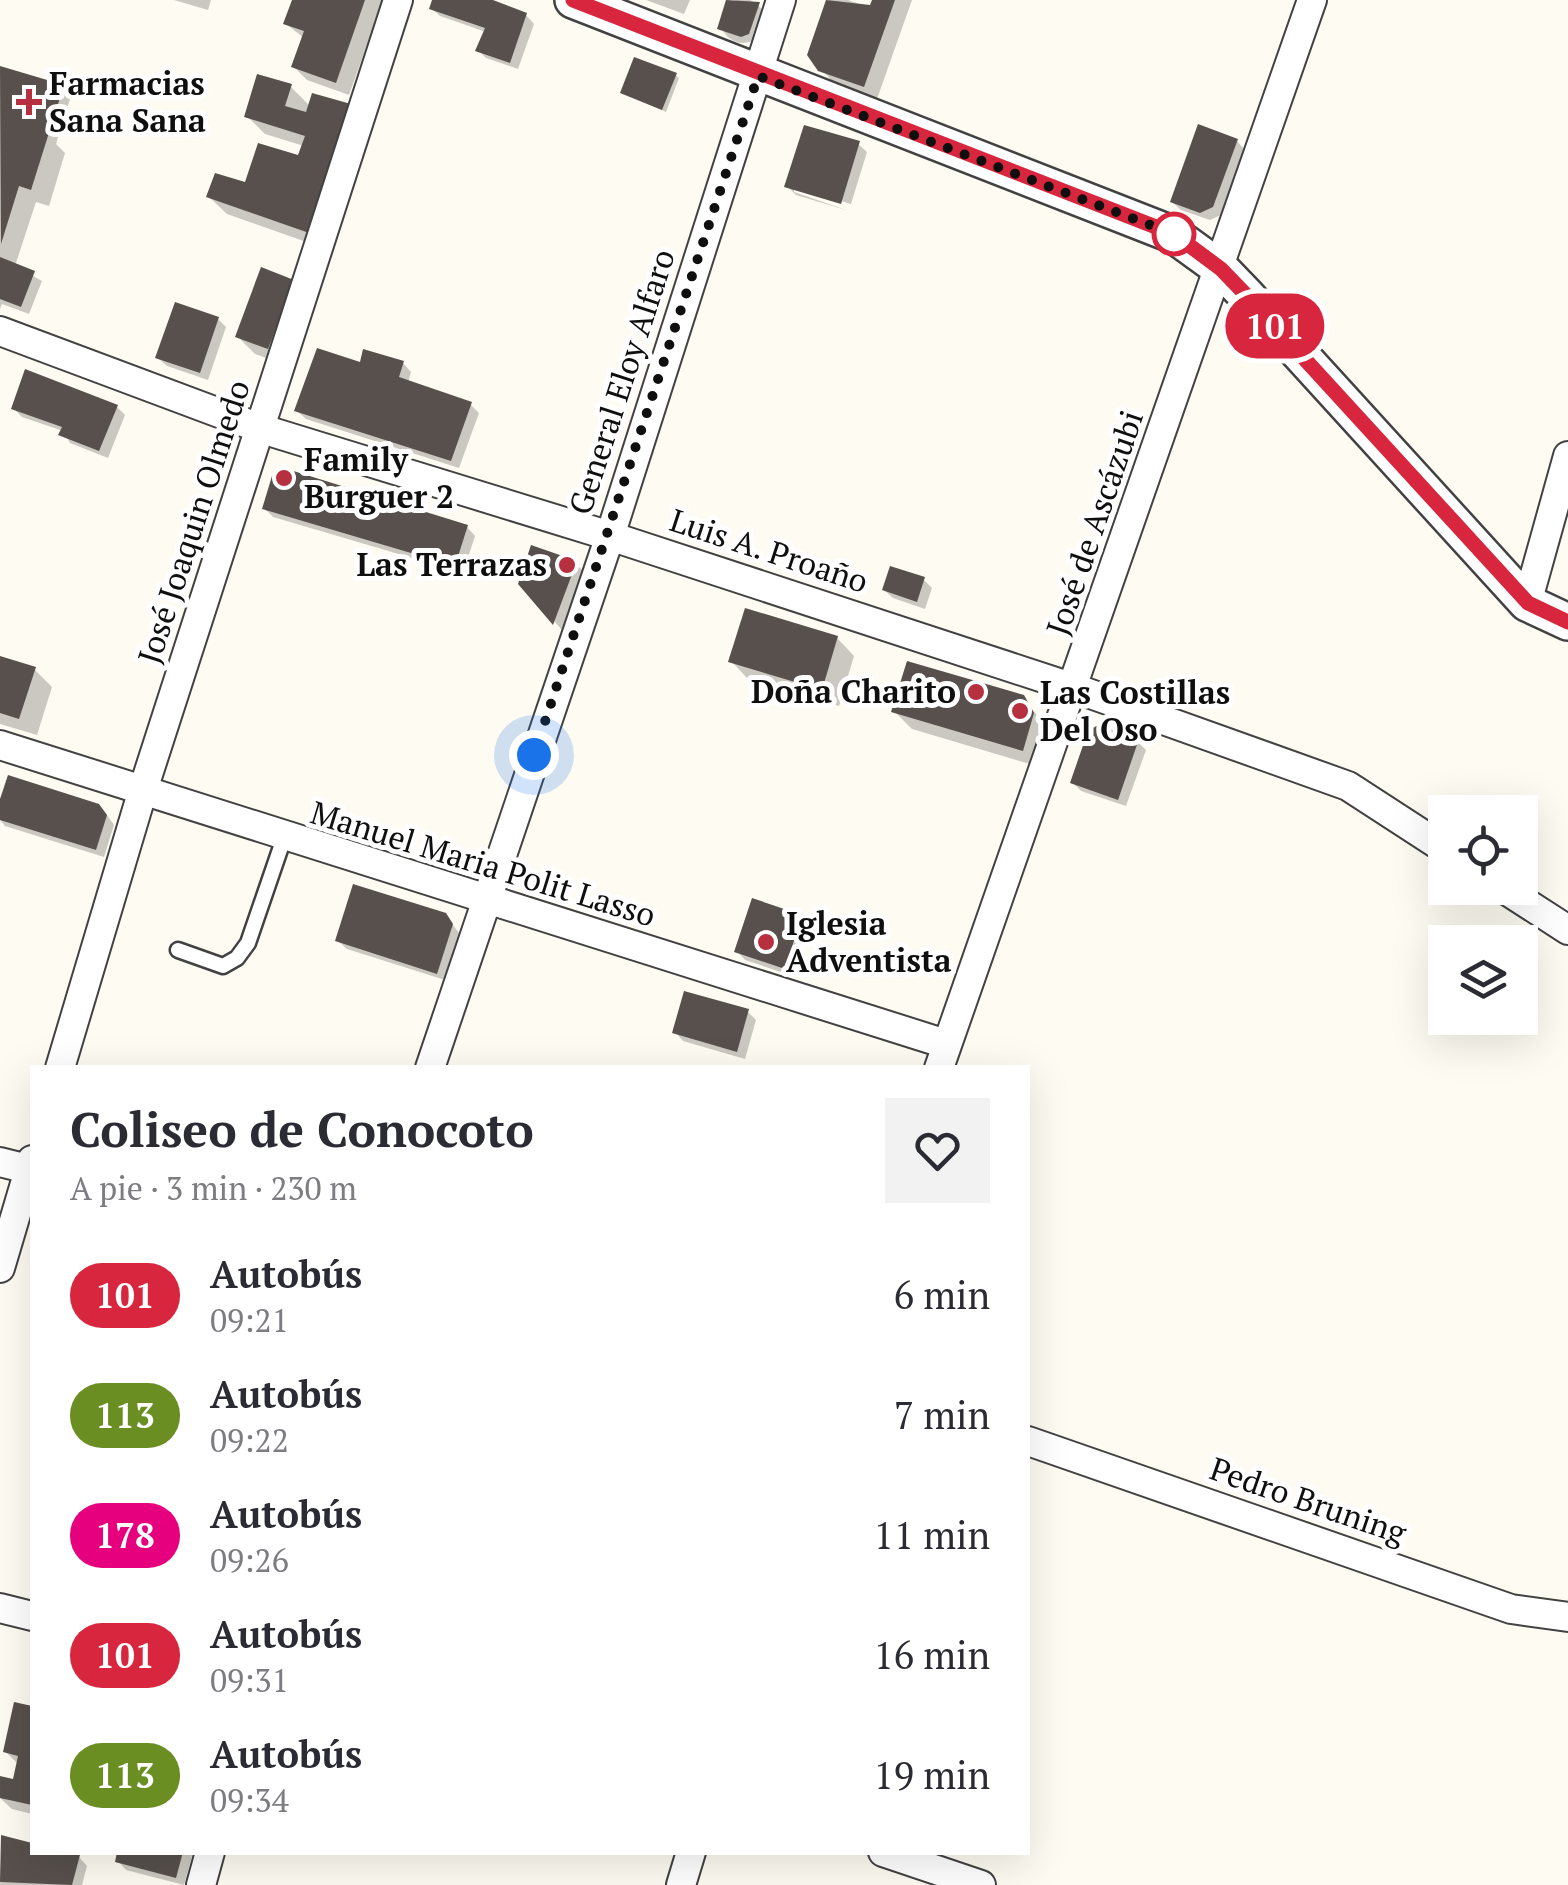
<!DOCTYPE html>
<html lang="es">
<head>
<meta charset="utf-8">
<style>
	body { margin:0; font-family:"PT Serif",serif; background:#f2f2f3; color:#2b2b33; height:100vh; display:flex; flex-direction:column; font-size:38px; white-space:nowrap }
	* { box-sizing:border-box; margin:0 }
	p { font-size:32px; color:#7c7c81 }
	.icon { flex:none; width:55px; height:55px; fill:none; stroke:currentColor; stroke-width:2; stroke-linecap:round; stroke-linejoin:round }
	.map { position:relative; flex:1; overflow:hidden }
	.drawer { position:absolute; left:30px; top:1065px; width:1000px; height:790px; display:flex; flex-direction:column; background:#fff; border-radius:0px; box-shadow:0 10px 40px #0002 }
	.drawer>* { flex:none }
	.badge { padding:0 20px; border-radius:32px; font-size:35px; line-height:65px }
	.tools { position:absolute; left:1428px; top:795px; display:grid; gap:20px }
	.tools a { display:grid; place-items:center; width:110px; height:110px; border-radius:0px; background:#fff; box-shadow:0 10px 40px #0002; font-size:50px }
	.you { position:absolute; width:50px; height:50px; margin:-25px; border:8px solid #fff; border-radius:50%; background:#1a73e8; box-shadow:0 0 0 15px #1a73e833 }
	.map>.badge { position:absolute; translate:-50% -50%; box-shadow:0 0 0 5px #fff }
	.round { display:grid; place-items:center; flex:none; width:105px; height:105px; border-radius:0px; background:#f2f2f3 }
	.headline { display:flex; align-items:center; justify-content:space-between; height:170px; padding:0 40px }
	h1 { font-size:48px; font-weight:600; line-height:75px }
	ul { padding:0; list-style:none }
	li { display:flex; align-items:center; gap:30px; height:120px; padding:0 40px }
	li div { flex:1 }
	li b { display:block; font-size:38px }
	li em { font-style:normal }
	li .badge { min-width:110px; font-weight:700; text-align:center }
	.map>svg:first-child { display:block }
	.shadow { fill:#0003 }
	.building { fill:#57504c }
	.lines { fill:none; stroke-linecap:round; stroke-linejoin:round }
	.service-casing { stroke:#424242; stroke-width:19 }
	.minor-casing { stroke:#424242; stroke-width:32 }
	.tertiary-casing { stroke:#424242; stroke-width:40 }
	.service { stroke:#fff; stroke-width:14 }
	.minor { stroke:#fff; stroke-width:28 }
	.tertiary { stroke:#fff; stroke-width:35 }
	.line-casing { stroke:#fff; stroke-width:22 }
	.line { stroke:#d7263d; stroke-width:15 }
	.walk { stroke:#0f0f0f; stroke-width:10; stroke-dasharray:0 18 }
	.poi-dot { fill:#b6303f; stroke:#fff; stroke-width:4 }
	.stop-dot { fill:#fff; stroke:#d7263d; stroke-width:5 }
	.labels { text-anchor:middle; stroke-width:10; stroke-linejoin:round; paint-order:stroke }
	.poi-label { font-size:32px; font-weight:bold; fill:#0f0f0f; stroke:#fff; text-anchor:start }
	.street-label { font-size:32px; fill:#0f0f0f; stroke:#fff }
</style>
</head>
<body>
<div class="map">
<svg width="1568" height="1885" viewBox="0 0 1568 1885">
	<rect width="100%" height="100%" fill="#fefbf2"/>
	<g class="shadow">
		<circle cx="743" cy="21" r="22"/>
		<polygon points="174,0 211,0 208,10"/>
		<polygon points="295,0 383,0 349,95 307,80 293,66 304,38 286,24"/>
		<polygon points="434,0 484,0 526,15 534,24 518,69 486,58 478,50 486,32 440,16 431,8"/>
		<polygon points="646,0 690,0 684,14"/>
		<polygon points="829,0 848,0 871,8 874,0 912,0 877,99 834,84 810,54"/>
		<polygon points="0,69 62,87 71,96 56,144 65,153 49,206 36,202 15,266 42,281 29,314 2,304 0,309"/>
		<polygon points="675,75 679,78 666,112 623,93"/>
		<polygon points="290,86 310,106 329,250 227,214 209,197 246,186 299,159 304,146 265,134 247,116"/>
		<polygon points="1237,141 1245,150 1221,215 1210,220 1181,210 1172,202"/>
		<polygon points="858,144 867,152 851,204 794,187 794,192 849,211 796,195 787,186"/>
		<polygon points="262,271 310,300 286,365 255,354 237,336"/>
		<polygon points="218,319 226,327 208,380 167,366 158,358"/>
		<polygon points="403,363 411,372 408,383 470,404 479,413 459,468 306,419 297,411 361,366"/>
		<polygon points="117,407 125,415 108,458 70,443 63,431 22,417 14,409"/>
		<polygon points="264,508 467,527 475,536 463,573 273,517"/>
		<polygon points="575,563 584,572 562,630 521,583"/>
		<polygon points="924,580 932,588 925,609 893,598 884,590"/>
		<polygon points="837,638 854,656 839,706 748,679 731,661"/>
		<polygon points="0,659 34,669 52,687 37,735 0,724"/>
		<polygon points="1023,698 1051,732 1040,767 912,729 894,711"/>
		<polygon points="1137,741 1146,750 1126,806 1081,791 1072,782"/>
		<polygon points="0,807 107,815 114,825 104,857 5,826 0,820"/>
		<polygon points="445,915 460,934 445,980 347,949 338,941"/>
		<polygon points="795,916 803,924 799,936 804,942 793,976 745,960 737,951"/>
		<polygon points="748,1012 756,1020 745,1059 683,1041 675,1032"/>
		<polygon points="16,1705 32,1709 32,1814 12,1809 0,1798 0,1790 14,1782 18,1764 6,1752"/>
		<polygon points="2,1838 32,1846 32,1852 79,1857 87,1866 82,1885 0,1885"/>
		<polygon points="120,1852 193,1852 184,1885 126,1870 118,1861"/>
	</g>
	<g class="building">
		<polygon points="292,0 365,0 336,83 291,67 304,31 283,24"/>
		<polygon points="432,0 493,0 527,13 510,63 475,51 485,28 429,9"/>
		<polygon points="726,0 760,2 749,34 741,37 717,29"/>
		<polygon points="826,0 870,5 872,0 895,0 864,87 818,71 807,55"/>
		<polygon points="634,57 677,73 662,110 620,93"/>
		<polygon points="0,66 64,85 31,190 19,186 1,244"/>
		<polygon points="257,74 292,84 285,106 306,112 312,93 351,104 312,234 206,197 215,173 245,182 258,143 298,155 305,136 244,117"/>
		<polygon points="1198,124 1238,139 1213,207 1200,213 1170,202"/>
		<polygon points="804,125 860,141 841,204 784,187"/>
		<polygon points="0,257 35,271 21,307 0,299"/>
		<polygon points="261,267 294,280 268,349 235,337"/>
		<polygon points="175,302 219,317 200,373 155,358"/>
		<polygon points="317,348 360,362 363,349 404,361 399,377 472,402 451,461 294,411"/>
		<polygon points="25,369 118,405 99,451 58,435 62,427 11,409"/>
		<polygon points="287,469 468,525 455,566 262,509 272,476"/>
		<polygon points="531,545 577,561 553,625 518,584"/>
		<polygon points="890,566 925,577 917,602 882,590"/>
		<polygon points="745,608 838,636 822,690 728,662"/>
		<polygon points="0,656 36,667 19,719 0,713"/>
		<polygon points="907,661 1024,695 1034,713 1023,751 891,712"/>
		<polygon points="1098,725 1139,739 1118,800 1070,783 1088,731"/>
		<polygon points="8,775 99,804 107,815 96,850 0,820 0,799"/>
		<polygon points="353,884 446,913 453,924 437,974 335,941"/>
		<polygon points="752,898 796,913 790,929 797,931 785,969 734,952"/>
		<polygon points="684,991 749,1009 737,1052 672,1033"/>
		<polygon points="14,1702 32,1706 32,1805 0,1798 0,1776 13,1779 18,1756 3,1752"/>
		<polygon points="1,1835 32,1843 32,1852 80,1855 72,1885 0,1882"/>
		<polygon points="117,1852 183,1852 176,1878 115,1862"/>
	</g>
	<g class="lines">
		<defs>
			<polyline id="service" points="178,950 223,966 237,958 248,943 284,838"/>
			<g id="minor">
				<polyline points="0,331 262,429 610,536 1074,688 1348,786 1445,849"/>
				<polyline points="1527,603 1568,456"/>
				<polyline points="0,745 946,1044"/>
				<polyline points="1503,888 1568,930"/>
				<polyline points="60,1068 142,793 398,0"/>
				<polyline points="430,1068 610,536 781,0"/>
				<polyline points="939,1068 1312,0"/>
				<polyline points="0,1162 32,1170"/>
				<polyline points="0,1268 32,1160"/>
				<polyline points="1028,1441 1511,1609 1568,1617"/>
				<polyline points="0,1608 32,1616"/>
				<polyline points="883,1852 981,1885"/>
				<polyline points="201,1885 210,1852"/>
				<polyline points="681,1885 691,1852"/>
			</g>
			<polyline id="tertiary" points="573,0 1174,235 1221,269 1248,297 1527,603 1568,622"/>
		</defs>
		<use href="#service" class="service-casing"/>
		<use href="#minor" class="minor-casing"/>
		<use href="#tertiary" class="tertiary-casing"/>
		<use href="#service" class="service"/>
		<use href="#minor" class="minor"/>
		<use href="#tertiary" class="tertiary"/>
	</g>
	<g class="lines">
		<defs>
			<polyline id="line" points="573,0 1174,234 1221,269 1248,297 1528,603 1568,622"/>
		</defs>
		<use href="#line" class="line-casing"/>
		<use href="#line" class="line"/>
		<polyline class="walk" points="534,755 758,76 1174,234"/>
	</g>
	<g class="poi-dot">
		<path d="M24 87h10v10h10v10h-10v10h-10v-10h-10v-10h10z"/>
		<circle cx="284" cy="478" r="10"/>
		<circle cx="567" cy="565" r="10"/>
		<circle cx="976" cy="692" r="10"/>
		<circle cx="1020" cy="711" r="10"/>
		<circle cx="766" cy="942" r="10"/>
	</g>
	<circle class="stop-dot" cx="1174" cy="234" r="20"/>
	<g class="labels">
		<g class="poi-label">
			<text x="49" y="95">Farmacias<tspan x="49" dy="37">Sana Sana</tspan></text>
			<text x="304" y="471">Family<tspan x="304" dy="37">Burguer 2</tspan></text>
			<text x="547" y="576" text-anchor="end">Las Terrazas</text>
			<text x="956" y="703" text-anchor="end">Doña Charito</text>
			<text x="1040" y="704">Las Costillas<tspan x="1040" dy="37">Del Oso</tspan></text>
			<text x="786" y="935">Iglesia<tspan x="786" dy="37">Adventista</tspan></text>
		</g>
		<g class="street-label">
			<text transform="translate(622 382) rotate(-72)" y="11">General Eloy Alfaro</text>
			<text transform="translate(194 522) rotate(-72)" y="11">José Joaquin Olmedo</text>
			<text transform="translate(1095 523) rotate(-71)" y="11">José de Ascázubi</text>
			<text transform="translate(769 551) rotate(18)" y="11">Luis A. Proaño</text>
			<text transform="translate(483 864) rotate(17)" y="11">Manuel Maria Polit Lasso</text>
			<text transform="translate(1308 1501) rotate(19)" y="11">Pedro Bruning</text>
		</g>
	</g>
</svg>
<div class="tools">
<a><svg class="icon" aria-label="locate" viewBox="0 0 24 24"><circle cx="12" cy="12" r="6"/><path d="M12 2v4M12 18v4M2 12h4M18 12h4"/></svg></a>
<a><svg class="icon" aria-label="layers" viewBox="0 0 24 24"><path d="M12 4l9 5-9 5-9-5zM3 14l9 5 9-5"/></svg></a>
</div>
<div class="you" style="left:534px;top:755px"></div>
<b class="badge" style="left:1275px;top:326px;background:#d7263d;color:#fff">101</b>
<section class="drawer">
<div class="headline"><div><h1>Coliseo de Conocoto</h1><p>A pie · 3 min · 230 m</p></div><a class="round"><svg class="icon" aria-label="heart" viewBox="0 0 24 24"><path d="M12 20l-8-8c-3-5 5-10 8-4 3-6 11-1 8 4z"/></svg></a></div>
<ul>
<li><span class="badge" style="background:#d7263d;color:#fff">101</span><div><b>Autobús</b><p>09:21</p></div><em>6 min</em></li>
<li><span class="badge" style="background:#6b8e23;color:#fff">113</span><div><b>Autobús</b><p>09:22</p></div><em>7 min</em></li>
<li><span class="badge" style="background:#e6007e;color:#fff">178</span><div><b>Autobús</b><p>09:26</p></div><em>11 min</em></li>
<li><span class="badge" style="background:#d7263d;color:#fff">101</span><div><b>Autobús</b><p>09:31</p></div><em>16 min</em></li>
<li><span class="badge" style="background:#6b8e23;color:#fff">113</span><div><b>Autobús</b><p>09:34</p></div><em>19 min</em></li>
</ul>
</section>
</div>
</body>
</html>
